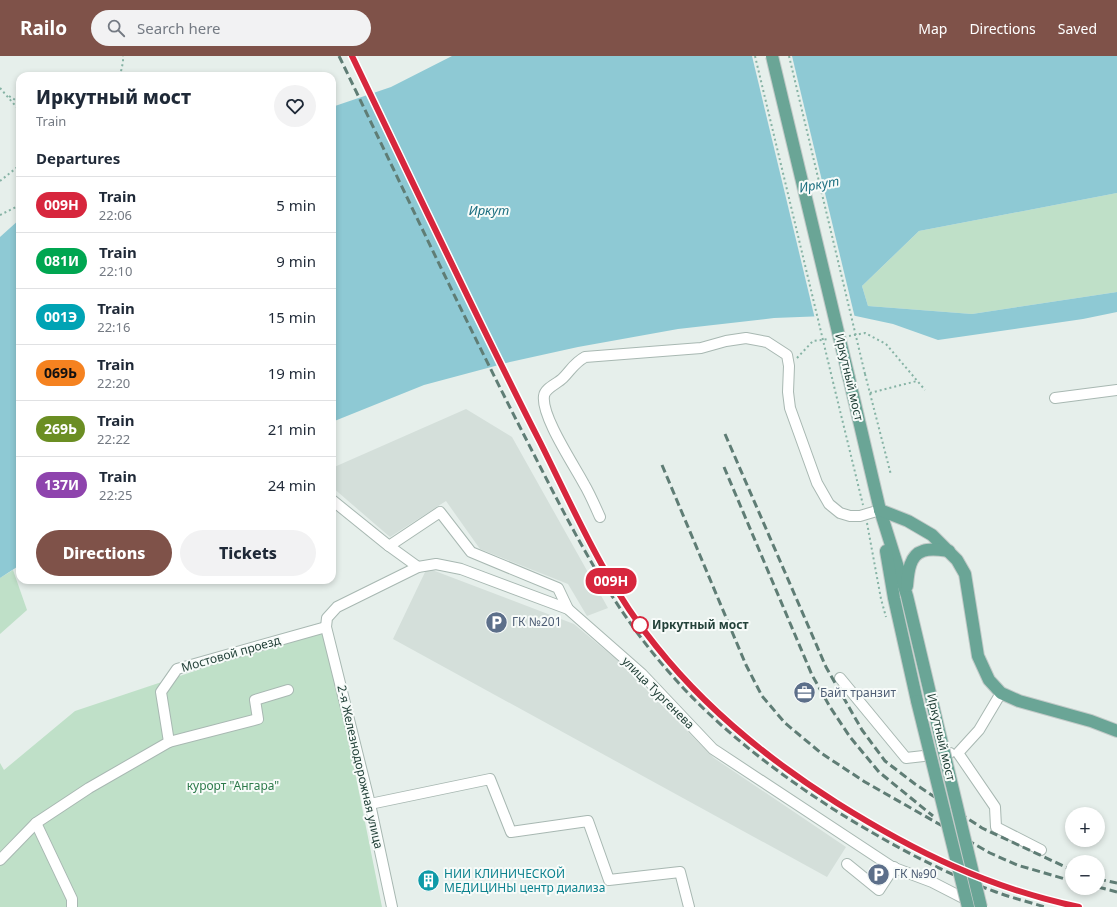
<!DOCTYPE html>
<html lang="en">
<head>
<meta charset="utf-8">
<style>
	body { margin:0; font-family:"Noto Sans",sans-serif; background:#f2f2f3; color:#1f2937; height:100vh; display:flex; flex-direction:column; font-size:15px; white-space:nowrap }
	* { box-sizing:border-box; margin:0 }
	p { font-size:13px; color:#747a83 }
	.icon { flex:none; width:22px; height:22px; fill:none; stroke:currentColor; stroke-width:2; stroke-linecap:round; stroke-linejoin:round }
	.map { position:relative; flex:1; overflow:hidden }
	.sheet { position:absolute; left:16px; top:16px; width:320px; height:512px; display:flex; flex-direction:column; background:#fff; border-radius:12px; box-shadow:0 2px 6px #0003 }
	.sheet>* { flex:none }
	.badge { padding:0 8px; border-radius:13px; font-size:14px; line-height:26px }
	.buttons { position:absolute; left:1065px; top:751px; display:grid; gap:8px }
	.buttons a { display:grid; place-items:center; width:40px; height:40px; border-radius:50%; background:#fff; box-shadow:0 2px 6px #0003; font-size:20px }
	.map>.badge { position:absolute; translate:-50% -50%; box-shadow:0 0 0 2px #fff }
	h2 { padding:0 20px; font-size:15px; line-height:36px }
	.round { display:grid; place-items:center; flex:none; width:42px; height:42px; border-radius:21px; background:#f2f2f3 }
	.overview { display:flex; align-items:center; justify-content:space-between; height:68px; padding:0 20px }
	h1 { font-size:19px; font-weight:800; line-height:30px }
	.action { display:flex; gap:8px; margin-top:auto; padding:8px 20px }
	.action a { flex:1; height:46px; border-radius:24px; background:#7f5249; color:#fff; font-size:16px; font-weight:800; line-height:46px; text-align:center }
	.action a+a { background:#f2f2f3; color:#1f2937 }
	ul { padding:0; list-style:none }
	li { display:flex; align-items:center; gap:12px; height:56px; padding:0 20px; border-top:1px solid #e0e1e3 }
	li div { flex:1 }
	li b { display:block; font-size:15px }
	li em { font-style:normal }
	li .badge { min-width:44px; font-weight:700; text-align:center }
	header { display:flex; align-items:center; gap:24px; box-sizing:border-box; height:56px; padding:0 20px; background:#7f5249; color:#fff }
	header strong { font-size:19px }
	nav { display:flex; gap:22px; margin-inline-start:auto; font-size:14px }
	.search { width:280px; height:36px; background:#f2f2f3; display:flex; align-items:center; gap:10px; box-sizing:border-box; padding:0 14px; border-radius:22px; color:#747a83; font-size:15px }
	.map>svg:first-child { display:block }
	.built { fill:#d4dfda }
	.green { fill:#bfe0c8 }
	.water { fill:#8ec9d4 }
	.pier { fill:#e6efeb }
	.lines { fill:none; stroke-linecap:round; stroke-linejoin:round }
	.minor-casing { stroke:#a8b8b2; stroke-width:12 }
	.major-casing { stroke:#c2cac8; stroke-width:14 }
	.path { stroke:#86b3a5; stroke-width:2; stroke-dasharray:2 3; stroke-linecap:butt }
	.minor { stroke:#fff; stroke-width:10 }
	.major { stroke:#6aa596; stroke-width:12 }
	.rail { stroke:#5f7d75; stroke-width:3; stroke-dasharray:8 4; stroke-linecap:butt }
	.major-bridge-casing { stroke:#c2cac8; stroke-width:14; stroke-linecap:butt }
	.path-bridge { stroke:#86b3a5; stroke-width:2; stroke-dasharray:2 3; stroke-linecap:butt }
	.major-bridge { stroke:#6aa596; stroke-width:12 }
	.line-casing { stroke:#fff; stroke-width:9 }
	.line { stroke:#d7263d; stroke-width:6 }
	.stop-dot { fill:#fff; stroke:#d7263d; stroke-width:2 }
	.labels { text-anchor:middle; stroke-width:4; stroke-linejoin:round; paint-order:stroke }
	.street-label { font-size:12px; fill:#24423a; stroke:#f7fbf9 }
	.service-label { font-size:12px; fill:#4e5e75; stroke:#f7fbf9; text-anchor:start }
	.stop-label { font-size:12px; font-weight:bold; fill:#24423a; stroke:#f7fbf9; text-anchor:start }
	.park-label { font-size:12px; fill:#2d7a4b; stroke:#f7fbf9 }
	.culture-label { font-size:12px; fill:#0d838f; stroke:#f7fbf9; text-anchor:start }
	.water-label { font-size:13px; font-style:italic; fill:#1c6f80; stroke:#f7fbf9 }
</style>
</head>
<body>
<header>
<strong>Railo</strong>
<div class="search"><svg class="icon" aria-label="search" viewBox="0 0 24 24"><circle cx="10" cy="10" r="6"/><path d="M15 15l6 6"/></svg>Search here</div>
<nav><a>Map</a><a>Directions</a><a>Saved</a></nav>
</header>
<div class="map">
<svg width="1117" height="851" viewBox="0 0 1117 851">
	<rect width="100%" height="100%" fill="#e6efeb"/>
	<g class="built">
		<polygon points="466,353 512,381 608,552 587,560 568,528 480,493 446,445 390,481 332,431 332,412"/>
		<polygon points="427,512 574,568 616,603 714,702 846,791 827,821 393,583"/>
	</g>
	<g class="green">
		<polygon points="1117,137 1117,236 972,258 868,250 862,230 919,175"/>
		<polygon points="13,514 27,554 0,578 0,522"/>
		<polygon points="326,571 382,851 0,851 0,707 4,714 75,655"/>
	</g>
	<g class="water">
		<polygon points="452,0 1117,0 1117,137 919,175 862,230 868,250 972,258 1117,236 1117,256 1083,263 938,284 893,268 851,259 774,262 678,273 578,291 510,306 424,329 332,366 332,51 391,31"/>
		<polygon points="20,163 20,509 0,522 0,181"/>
	</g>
	<polygon class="pier" points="752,0 792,0 855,262 815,263"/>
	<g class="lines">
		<defs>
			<g id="minor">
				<polyline points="1055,342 1117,334"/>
				<polyline points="332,444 389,490 418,511"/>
				<path d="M600,461C595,450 590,438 584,428C574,409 541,360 544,340C545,332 557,328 563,322C571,314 574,307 585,301L701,292L726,285L746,282L767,286L787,299L789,310L788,336L790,352L817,427L829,448L840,457L850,460H860L880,454"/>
				<polyline points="389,490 440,456 471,496 558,532 568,553"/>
				<polyline points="840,622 906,702 950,697"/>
				<polyline points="1001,637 979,674 958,697 995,751 996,771 1041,794"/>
				<polyline points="169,686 258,663 255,644 288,634"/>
				<polyline points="370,748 490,723 511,776 588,765 609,824 680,816 689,851"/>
				<polyline points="36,767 72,843 72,851"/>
				<polyline points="0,804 36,767 89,732 169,686 161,636 177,613 326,571"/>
				<polyline points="847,808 879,834 894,811"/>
				<polyline points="392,851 370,748 326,571 327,562 337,551 418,511 436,508 461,513 568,553 642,618 713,693 892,811 932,826 971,846"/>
			</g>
			<g id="major">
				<polyline points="849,322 880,454 907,540 934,654"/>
				<polyline points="880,454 908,465 932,479 957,504 965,518 978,600 989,624 1001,637 1019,645 1091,665 1117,675"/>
				<polyline points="886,495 894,542 917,645"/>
				<path d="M907,530C908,518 909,499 923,495C931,492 941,494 949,495"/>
			</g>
		</defs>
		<use href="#minor" class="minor-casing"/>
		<use href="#major" class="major-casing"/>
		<g class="path">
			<polyline points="120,20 123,6 123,0"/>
			<polyline points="0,32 20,55"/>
			<polyline points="9,40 20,47"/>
			<polyline points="0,125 20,109"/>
			<polyline points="0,159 16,151 20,148"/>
			<polyline points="849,280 865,277 886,288 925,334"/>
			<polyline points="797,302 813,285 829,283"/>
			<polyline points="865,318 891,419"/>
			<polyline points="833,326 863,449"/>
			<polyline points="870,337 917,325"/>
			<polyline points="867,467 881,543 886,561"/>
		</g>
		<use href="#minor" class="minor"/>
		<use href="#major" class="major"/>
		<g class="rail">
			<path d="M339,0C400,126 460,254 524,379C566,461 607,546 668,615C717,672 778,718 841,758C890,788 941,816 996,836C1012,842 1029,846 1045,851"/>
			<path d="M352,0C415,131 476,262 542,391C577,460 607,530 656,590C706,653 770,704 837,747C915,796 989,832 1079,851"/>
			<polyline points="725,378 826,611 862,674 885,705 915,728 982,772 1072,814"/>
			<polyline points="662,409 746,609 762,640 785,667 821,697 865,726 990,797 1017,809 1072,825"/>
			<polyline points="724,411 812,619 830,651 850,681 879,716 933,760"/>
			<polyline points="1098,823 1117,827"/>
			<polyline points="1098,831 1117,836"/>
		</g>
		<defs>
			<g id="major-bridge">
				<polyline points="772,0 849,322"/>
				<polyline points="917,645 968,851"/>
				<polyline points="934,654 981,851"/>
			</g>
		</defs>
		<use href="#major-bridge" class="major-bridge-casing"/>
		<g class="path-bridge">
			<polyline points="755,0 833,326"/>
			<polyline points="789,0 865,318"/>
		</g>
		<use href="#major-bridge" class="major-bridge"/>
	</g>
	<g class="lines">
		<defs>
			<path id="line" d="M352,0C414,129 475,259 540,386C575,456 606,529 656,590C706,653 769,704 837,747C915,796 989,832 1079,851"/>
		</defs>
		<use href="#line" class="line-casing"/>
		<use href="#line" class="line"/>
	</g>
	<defs>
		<symbol id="parking-disc" viewBox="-11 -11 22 22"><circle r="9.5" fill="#5c6f8a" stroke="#f7fbf9"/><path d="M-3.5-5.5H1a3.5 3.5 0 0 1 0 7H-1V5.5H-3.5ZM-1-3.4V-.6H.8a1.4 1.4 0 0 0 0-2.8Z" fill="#fff"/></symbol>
		<symbol id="office-disc" viewBox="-11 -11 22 22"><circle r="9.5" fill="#5c6f8a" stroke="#f7fbf9"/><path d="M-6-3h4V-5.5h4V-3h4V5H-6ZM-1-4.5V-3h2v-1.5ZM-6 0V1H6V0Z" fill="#fff"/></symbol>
		<symbol id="building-disc" viewBox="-11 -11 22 22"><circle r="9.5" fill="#0f9aa8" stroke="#f7fbf9"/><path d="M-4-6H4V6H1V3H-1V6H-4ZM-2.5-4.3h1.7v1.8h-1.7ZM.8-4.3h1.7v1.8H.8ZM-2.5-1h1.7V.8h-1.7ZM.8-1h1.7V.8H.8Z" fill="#fff"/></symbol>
	</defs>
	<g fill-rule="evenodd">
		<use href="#parking-disc" x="484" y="554" width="25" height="25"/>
		<use href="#office-disc" x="792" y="624" width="25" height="25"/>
		<use href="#parking-disc" x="866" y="806" width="25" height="25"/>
		<use href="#building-disc" x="416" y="812" width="25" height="25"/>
	</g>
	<circle class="stop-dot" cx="640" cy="569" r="8"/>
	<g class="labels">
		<g class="street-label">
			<text transform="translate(849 321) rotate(77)" y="4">Иркутный мост</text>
			<text transform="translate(231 598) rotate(-16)" y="4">Мостовой проезд</text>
			<text transform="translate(658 637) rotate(45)" y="4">улица Тургенева</text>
			<text transform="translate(941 681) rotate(77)" y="4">Иркутный мост</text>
			<text transform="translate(360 711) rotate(77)" y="4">2-я Железнодорожная улица</text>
		</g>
		<g class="service-label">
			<text x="512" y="570">ГК №201</text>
			<text x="820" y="641">Байт транзит</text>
			<text x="894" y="822">ГК №90</text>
		</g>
		<g class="stop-label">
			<text x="652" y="573">Иркутный мост</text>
		</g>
		<g class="park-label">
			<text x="233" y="734">курорт "Ангара"</text>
		</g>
		<g class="culture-label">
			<text x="444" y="822">НИИ КЛИНИЧЕСКОЙ<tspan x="444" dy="14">МЕДИЦИНЫ центр диализа</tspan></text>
		</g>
		<g class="water-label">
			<text transform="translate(819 128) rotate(-10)" y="5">Иркут</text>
			<text x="489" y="159">Иркут</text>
		</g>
	</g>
</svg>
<div class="buttons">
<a>+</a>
<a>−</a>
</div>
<b class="badge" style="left:611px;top:525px;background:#d7263d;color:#fff">009Н</b>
<section class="sheet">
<div class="overview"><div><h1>Иркутный мост</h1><p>Train</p></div><a class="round"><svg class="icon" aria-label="heart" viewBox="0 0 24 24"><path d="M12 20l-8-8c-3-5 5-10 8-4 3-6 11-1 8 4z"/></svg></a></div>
<h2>Departures</h2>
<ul>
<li><span class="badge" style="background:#d7263d;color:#fff">009Н</span><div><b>Train</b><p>22:06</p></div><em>5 min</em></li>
<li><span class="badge" style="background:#00a651;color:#fff">081И</span><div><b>Train</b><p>22:10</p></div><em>9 min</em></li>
<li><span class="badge" style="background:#00a3b4;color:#fff">001Э</span><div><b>Train</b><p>22:16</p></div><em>15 min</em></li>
<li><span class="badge" style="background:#f58220;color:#111">069Ь</span><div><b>Train</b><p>22:20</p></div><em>19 min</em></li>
<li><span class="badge" style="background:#6b8e23;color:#fff">269Ь</span><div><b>Train</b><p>22:22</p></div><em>21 min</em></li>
<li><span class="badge" style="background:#8e44ad;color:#fff">137И</span><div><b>Train</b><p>22:25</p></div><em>24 min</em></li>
</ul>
<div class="action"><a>Directions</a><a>Tickets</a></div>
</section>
</div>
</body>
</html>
